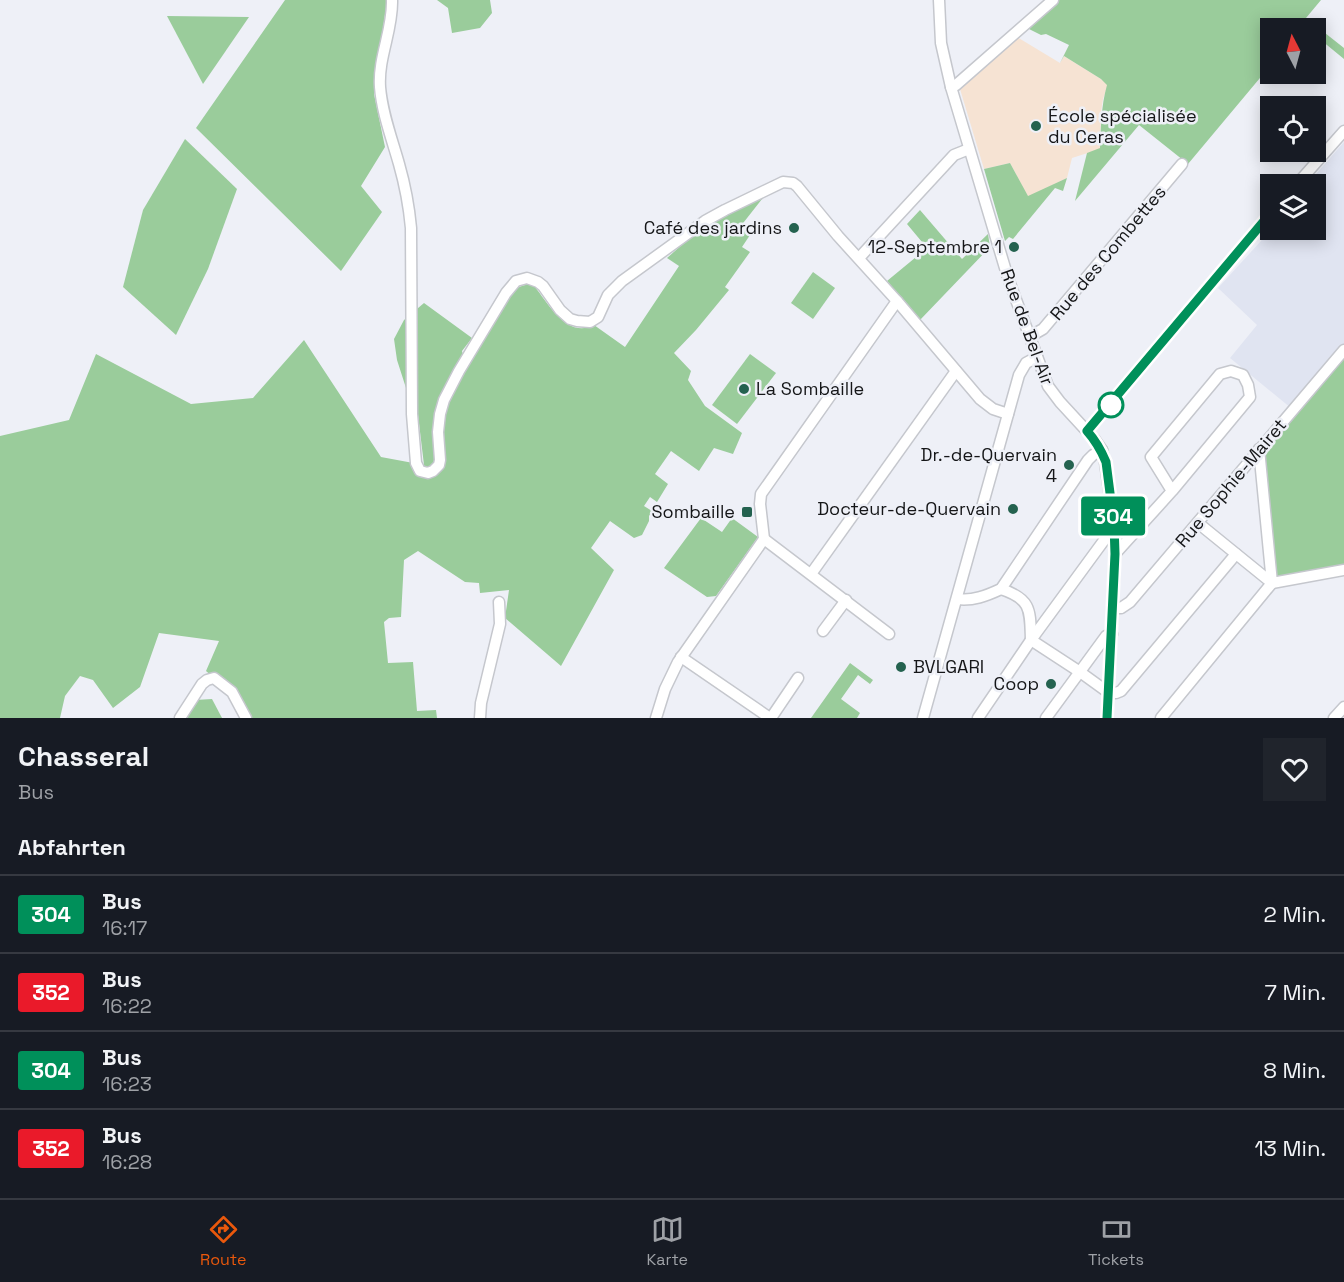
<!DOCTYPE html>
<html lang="de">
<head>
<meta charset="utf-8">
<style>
	body { margin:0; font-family:"Space Grotesk",sans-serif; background:#20242c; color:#f1f3f6; height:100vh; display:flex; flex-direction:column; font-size:22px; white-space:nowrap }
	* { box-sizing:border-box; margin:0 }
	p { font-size:20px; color:#9ea1a6 }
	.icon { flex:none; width:33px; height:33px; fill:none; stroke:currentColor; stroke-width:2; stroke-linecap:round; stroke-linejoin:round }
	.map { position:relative; height:718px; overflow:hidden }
	.drawer { display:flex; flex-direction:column; background:#171b24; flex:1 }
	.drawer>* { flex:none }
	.badge { padding:0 12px; border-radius:4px; font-size:21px; line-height:39px }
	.needle { width:39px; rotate:354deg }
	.fabs { position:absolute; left:1260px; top:18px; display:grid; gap:12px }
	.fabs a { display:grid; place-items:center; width:66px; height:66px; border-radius:0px; background:#171b24; box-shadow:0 3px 15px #0003; font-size:30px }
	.map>.badge { position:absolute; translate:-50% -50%; box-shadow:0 0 0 3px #fff }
	h2 { padding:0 18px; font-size:22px; line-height:54px }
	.round { display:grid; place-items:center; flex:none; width:63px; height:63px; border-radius:0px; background:#20242c }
	.summary { display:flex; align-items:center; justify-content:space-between; height:102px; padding:0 18px }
	h1 { font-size:28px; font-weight:800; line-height:45px }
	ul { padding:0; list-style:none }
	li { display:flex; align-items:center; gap:18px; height:78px; padding:0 18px; border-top:2px solid #363941 }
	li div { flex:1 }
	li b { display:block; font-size:22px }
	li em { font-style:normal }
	li .badge { min-width:66px; font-weight:700; text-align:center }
	.dock { display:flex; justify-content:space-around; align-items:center; height:84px; border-top:2px solid #363941; background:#171b24; font-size:16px; color:#9ea1a6 }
	.dock a { display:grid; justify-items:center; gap:3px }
	.dock .selected { color:#ea580c }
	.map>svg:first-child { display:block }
	.built { fill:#e0e4f1 }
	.education { fill:#f6e3d3 }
	.green { fill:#9acc9b }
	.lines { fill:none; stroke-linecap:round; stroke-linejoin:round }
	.street-casing { stroke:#c5c7cd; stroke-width:13 }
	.street { stroke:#fff; stroke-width:10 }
	.line-casing { stroke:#fff; stroke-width:14 }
	.line { stroke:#00905a; stroke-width:9 }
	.poi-dot { fill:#24624f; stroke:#eef0f7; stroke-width:2 }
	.stop-dot { fill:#fff; stroke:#00905a; stroke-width:3 }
	.labels { text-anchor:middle; stroke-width:5; stroke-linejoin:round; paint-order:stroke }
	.poi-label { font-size:18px; fill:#151618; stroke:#eef0f7; text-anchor:end }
	.street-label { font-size:18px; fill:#151618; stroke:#eef0f7 }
</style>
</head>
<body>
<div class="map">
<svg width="1344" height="718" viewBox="0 0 1344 718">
	<rect width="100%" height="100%" fill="#eef0f7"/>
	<polygon class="built" points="1344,142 1344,357 1297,413 1230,358 1257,325 1218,288 1271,230 1316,230 1316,184 1310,184 1317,173"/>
	<polygon class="education" points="1017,37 1060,63 1064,56 1101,79 1108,85 1103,99 1101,112 1100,149 1072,158 1067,178 1028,197 1010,163 984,169 960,89"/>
	<g class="green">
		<polygon points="285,0 387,0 374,94 385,147 361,186 382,212 341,271 196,128"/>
		<polygon points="437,0 490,0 492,13 480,28 452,33 448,8"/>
		<path d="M1056,0H1321L1306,18L1344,48V59L1316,36V28H1270V66L1188,164L1139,125L1075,201L1087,153L1100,148C1101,127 1101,106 1107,85L1101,79L1064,56L1060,63L1069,45L1046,34L1041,35L1027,28Z"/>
		<polygon points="167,16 249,17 203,84"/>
		<polygon points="185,139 237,189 208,269 176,335 123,287 143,210"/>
		<polygon points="1010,163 1028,196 1067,178 1063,191 1055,188 1013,239 1009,237 1005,241 984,169"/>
		<path d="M766,194L740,227L750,235L742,247L750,252L725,287L729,290L696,330L674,353L691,371L688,380L705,406L742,433L733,454L714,448L699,471L671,451L655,474L668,484L657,502L650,497L644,506L652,511L649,516V521L642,535L634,538L610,521L591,548L614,570L561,666L505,618L509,590L480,593L479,583L465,582L418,551L404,560L401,617L389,618L384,622L388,663L413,662L417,711L436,710L437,718H248L238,698L206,671L219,641L159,633L140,687L113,708L93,680L80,676L65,696L60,718H0V436L69,420L96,354L191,404L253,398L304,340L381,457L424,465L418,415L406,388L397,360L394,339L404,320L424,303L472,338L462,351L466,366L513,290C521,286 527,282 535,287C549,305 568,339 594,325L625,347L679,266L667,258L709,221Z"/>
		<polygon points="920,210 962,259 988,234 990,247 920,320 887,281 927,248 907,224"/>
		<polygon points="813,272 835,288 813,319 791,303"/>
		<polygon points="750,354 776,373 737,424 712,405"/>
		<polygon points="1344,357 1344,566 1275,579 1263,453"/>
		<polygon points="701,518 722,532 732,518 758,537 716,596 707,597 664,568"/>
		<polygon points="850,663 873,680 870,684 858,675 841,699 860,713 857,718 811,718"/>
		<polygon points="212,699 222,718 184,718 195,700"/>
	</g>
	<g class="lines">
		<defs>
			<g id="street">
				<path d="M392,0C393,30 378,57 380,87C382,113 392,139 399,164C405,185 409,206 411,228L412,414L416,463L420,471L428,473L433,471L439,465L440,460L438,432L440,414L444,400L459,371L506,293L516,281L527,278L538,282L543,286L560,310L570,319L577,321L590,322L598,317L608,295L622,281L705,221L725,210L783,182L793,183L797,186L838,236L897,301L980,399L993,409L1008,414"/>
				<polyline points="939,0 941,43 951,87 1008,278 1048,386 1060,402 1095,440 1102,450 1105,462 1114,524 1115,554 1107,718"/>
				<polyline points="951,87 956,85 1053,0"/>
				<polyline points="1297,184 1344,131"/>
				<polyline points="859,258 954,155 969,149"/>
				<polyline points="1029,337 1043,329 1182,164"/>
				<polyline points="1087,431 1270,214"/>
				<polyline points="1259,449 1272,583 1344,570"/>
				<polyline points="764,539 889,634"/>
				<polyline points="1115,554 1172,491 1250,397 1248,385 1243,375 1231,371 1220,374 1151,457 1172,491"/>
				<polyline points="811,574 956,371"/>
				<path d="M1001,589C1032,599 1030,611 1031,640"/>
				<path d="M957,599C973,601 986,596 1001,589L1088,460L1093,455L1102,450"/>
				<polyline points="1113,608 1121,608 1130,602 1344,350"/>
				<polyline points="823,631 846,600"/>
				<polyline points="1031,640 1080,672 1109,693"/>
				<polyline points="681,657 770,718"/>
				<polyline points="1109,693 1116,693 1121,691 1236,554"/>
				<polyline points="180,718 202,684 207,680 214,678 232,692 246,718"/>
				<polyline points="480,718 481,703 500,624 499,602"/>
				<polyline points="656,718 665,689 678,662 764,539 760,504 761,494 897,301"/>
				<polyline points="771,718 798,678"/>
				<polyline points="923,718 1019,375 1026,363 1037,357"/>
				<polyline points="978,718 1031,640 1105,539 1115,536"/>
				<polyline points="1046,718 1106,636 1112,634"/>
				<polyline points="1161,718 1272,583 1198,523"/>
				<polyline points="1334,718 1344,707"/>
			</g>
		</defs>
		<use href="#street" class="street-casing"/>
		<use href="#street" class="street"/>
	</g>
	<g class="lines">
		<defs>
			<path id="line" d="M1107,718L1115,554L1114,524L1106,462C1101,450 1096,441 1087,431L1270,214"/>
		</defs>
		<use href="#line" class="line-casing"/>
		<use href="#line" class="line"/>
	</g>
	<g class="poi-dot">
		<circle cx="1036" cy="126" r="6"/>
		<circle cx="794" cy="228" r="6"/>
		<circle cx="1014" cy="247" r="6"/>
		<circle cx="744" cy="389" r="6"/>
		<circle cx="1069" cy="465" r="6"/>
		<circle cx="1013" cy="509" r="6"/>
		<rect x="741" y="506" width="12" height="12" rx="3"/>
		<circle cx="901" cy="667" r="6"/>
		<circle cx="1051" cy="684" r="6"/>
	</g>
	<circle class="stop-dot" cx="1111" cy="405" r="12"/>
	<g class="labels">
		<g class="poi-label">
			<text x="1048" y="122" text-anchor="start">École spécialisée<tspan x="1048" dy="21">du Ceras</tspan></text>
			<text x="782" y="234">Café des jardins</text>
			<text x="1002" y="253">12-Septembre 1</text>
			<text x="756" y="395" text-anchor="start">La Sombaille</text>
			<text x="1057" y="461">Dr.-de-Quervain<tspan x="1057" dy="21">4</tspan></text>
			<text x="1001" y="515">Docteur-de-Quervain</text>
			<text x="735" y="518">Sombaille</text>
			<text x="913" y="673" text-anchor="start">BVLGARI</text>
			<text x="1039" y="690">Coop</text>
		</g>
		<g class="street-label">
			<text transform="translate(1108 253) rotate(-50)" y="6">Rue des Combettes</text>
			<text transform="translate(1027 327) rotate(70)" y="6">Rue de Bel-Air</text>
			<text transform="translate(1231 483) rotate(-50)" y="6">Rue Sophie-Mairet</text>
		</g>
	</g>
</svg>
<div class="fabs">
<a><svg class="needle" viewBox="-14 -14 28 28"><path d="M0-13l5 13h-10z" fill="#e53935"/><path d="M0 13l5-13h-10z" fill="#9ea1a6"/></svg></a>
<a><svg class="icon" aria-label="locate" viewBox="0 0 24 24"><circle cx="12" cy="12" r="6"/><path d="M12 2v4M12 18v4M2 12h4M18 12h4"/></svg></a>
<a><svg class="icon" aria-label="layers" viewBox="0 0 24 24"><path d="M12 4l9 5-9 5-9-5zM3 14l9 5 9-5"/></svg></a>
</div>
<b class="badge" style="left:1113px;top:516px;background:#00905a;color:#fff">304</b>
</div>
<section class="drawer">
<div class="summary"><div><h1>Chasseral</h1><p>Bus</p></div><a class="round"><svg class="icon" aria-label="heart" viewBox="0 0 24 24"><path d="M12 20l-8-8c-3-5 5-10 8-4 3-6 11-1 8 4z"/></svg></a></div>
<h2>Abfahrten</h2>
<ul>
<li><span class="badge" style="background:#00905a;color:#fff">304</span><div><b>Bus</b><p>16:17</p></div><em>2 Min.</em></li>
<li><span class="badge" style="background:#ea1a2a;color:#fff">352</span><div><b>Bus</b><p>16:22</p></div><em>7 Min.</em></li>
<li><span class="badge" style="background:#00905a;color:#fff">304</span><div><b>Bus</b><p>16:23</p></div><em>8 Min.</em></li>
<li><span class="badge" style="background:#ea1a2a;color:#fff">352</span><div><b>Bus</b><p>16:28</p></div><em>13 Min.</em></li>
</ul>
</section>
<nav class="dock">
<a class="selected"><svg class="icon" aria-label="directions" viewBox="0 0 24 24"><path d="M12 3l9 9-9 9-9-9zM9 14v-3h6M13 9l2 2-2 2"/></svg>Route</a>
<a><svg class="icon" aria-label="map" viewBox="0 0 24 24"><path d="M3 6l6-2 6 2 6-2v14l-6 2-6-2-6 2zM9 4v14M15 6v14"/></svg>Karte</a>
<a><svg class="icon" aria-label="tickets" viewBox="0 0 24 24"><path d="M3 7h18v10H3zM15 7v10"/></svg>Tickets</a>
</nav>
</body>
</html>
